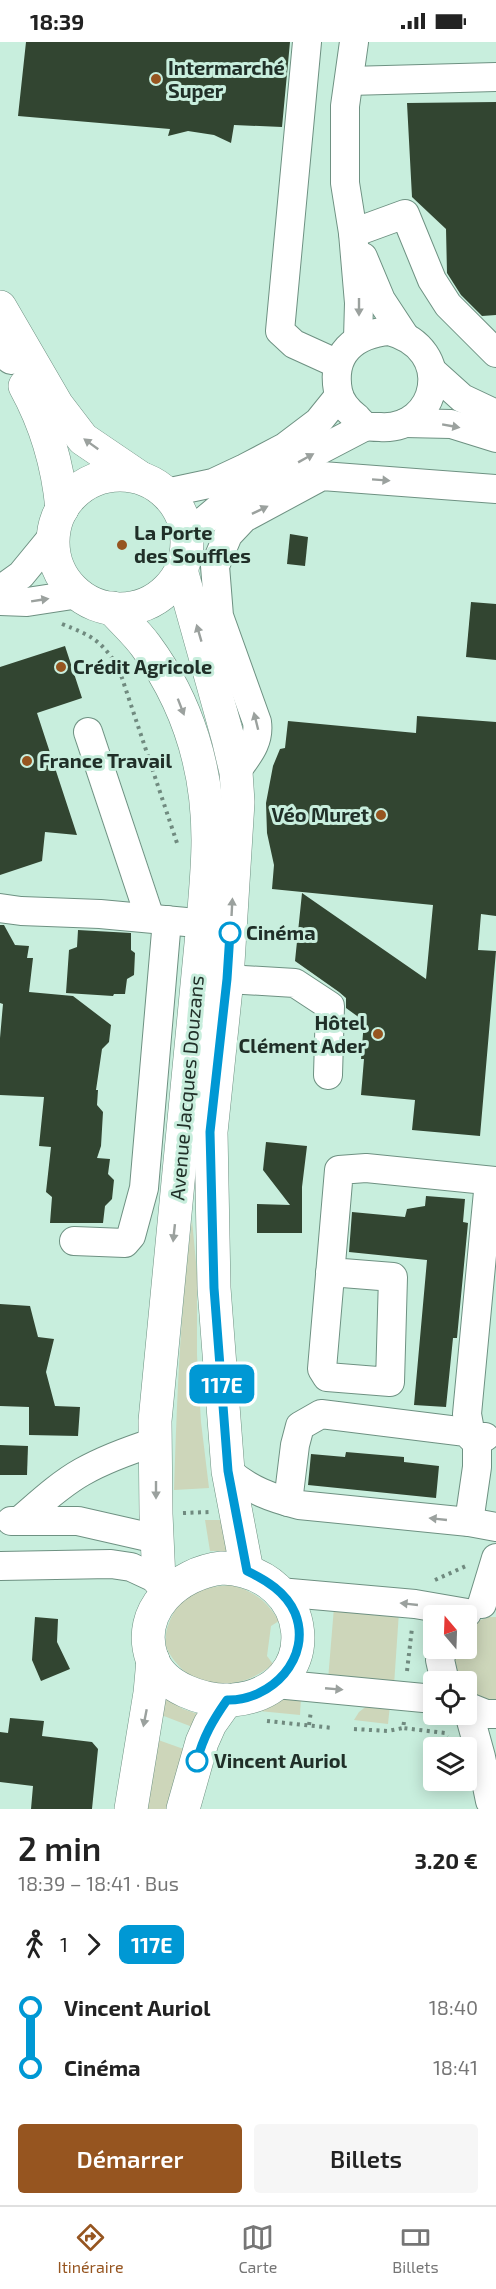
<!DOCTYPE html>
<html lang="fr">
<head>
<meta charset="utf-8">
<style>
	body { margin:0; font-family:"Exo 2",sans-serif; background:#f6f6f6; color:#222; height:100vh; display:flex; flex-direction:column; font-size:22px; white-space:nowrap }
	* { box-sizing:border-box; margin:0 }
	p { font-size:20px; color:#767676 }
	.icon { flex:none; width:33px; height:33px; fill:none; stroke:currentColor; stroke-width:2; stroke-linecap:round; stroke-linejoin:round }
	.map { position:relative; height:1767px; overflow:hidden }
	.details { display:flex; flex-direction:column; background:#fff; flex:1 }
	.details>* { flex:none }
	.badge { padding:0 12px; border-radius:9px; font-size:21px; line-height:39px }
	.needle { width:39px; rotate:341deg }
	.buttons { position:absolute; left:423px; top:1563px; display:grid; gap:12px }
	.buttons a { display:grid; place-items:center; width:54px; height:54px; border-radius:6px; background:#fff; box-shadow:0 3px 15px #0003; font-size:30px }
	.map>.badge { position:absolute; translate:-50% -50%; box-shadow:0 0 0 3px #fff }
	.legs { display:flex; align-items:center; gap:9px; height:66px; padding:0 18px; font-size:20px }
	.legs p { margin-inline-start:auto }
	.summary { display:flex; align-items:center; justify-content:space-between; height:102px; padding:0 18px }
	h1 { font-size:33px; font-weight:600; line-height:45px }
	.primary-button { display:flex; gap:12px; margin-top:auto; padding:12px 18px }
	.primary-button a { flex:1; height:69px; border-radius:6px; background:#965520; color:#fff; font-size:24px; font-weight:600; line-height:69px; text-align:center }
	.primary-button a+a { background:#f6f6f6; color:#222 }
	ul { padding:0 18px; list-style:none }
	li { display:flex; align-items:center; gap:21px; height:60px; font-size:22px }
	li i { display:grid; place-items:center; width:9px; height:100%; margin:0 8px; background:currentColor }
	li i::after { content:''; width:15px; height:15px; margin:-8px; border:4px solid; border-radius:50%; background:#fff }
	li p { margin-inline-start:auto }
	li:first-child i { background:linear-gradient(#0000 50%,currentColor 0) }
	li:last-child i { background:linear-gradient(currentColor 50%,#0000 0) }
	.status { display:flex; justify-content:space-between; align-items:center; height:42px; padding:0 30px; background:#fff; direction:ltr }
	.status svg { height:16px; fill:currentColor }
	.menu { display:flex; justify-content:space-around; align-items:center; height:84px; border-top:2px solid #e0e0e0; background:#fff; font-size:16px; color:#767676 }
	.menu a { display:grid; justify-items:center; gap:3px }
	.menu .selected { color:#965520 }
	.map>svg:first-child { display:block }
	.green { fill:#cdd6ba }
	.building { fill:#324531 }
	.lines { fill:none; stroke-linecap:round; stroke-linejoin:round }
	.minor-casing { stroke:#6e9182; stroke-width:30 }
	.major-casing { stroke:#6e9182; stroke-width:34 }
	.path { stroke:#708a7f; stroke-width:4; stroke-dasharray:3 4.5; stroke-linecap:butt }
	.minor { stroke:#fff; stroke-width:28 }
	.major { stroke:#fff; stroke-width:33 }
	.oneway { fill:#9ba19e }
	.line-1-casing { stroke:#fff; stroke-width:14 }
	.line-1 { stroke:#0098d4; stroke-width:9 }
	.poi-dot { fill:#965520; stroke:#c8eedd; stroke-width:2 }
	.stop-1-dot { fill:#fff; stroke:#0098d4; stroke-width:3 }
	.labels { text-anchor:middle; stroke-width:6; stroke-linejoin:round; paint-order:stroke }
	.poi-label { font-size:20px; font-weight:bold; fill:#202f28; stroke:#c8eedd; text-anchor:start }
	.stop-label { font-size:20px; font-weight:bold; fill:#202f28; stroke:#c8eedd; text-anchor:start }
	.street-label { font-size:20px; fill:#202f28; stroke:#c8eedd }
</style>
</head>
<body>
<div class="status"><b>18:39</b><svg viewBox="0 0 49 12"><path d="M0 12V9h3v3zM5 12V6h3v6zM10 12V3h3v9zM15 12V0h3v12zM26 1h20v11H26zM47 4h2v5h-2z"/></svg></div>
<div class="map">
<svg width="496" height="1767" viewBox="0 0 496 1767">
	<rect width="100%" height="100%" fill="#c8eedd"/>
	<g class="green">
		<path d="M192,1178L197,1231V1313L201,1380L209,1446L174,1448C177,1357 180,1268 192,1178Z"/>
		<polygon points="205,1478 224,1478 230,1509 210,1509"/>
		<path d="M230,1543C253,1548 267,1559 279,1579L271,1584L267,1614L273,1622C247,1645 203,1652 178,1623C174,1618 168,1611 166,1604C165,1597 166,1587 169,1581C179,1553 201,1545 230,1543Z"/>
		<polygon points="334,1565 399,1570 394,1643 328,1638"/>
		<polygon points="489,1575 496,1575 496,1659 477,1656 467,1649 466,1640 459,1639 454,1629 454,1607 466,1606 466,1586 478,1579"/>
		<polygon points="161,1653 183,1667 201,1673 195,1686 156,1671"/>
		<polygon points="301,1655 300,1673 259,1669 282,1658"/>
		<polygon points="368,1663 390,1663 388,1682 354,1678 359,1670"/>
		<polygon points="150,1695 189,1709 175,1767 136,1767"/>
	</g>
	<g class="building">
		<polygon points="26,0 290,0 282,85 234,83 231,101 214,93 188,89 168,94 170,87 18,74"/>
		<polygon points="496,60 496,273 482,274 461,253 447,231 446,187 412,155 407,61"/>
		<polygon points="290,492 308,495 305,524 287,522"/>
		<polygon points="471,560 496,562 496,618 466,615"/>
		<polygon points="65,604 82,656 37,671 77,793 45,790 42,819 0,833 0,625"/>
		<polygon points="417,674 496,680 496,874 481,872 478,908 496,909 480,1094 412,1088 415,1058 361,1053 364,1017 361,1017 364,979 346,966 346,956 339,950 295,919 302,851 426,937 433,863 272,847 274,823 267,791 266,761 273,724 280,707 285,706 288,679 416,691"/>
		<polygon points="0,883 4,883 15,903 29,904 27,916 33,916 29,950 73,954 111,983 109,1000 102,1007 96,1048 98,1048 97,1063 103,1070 101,1104 97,1116 110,1117 108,1132 114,1138 112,1157 105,1164 103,1181 50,1181 52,1155 46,1150 51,1105 39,1104 44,1055 0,1053 0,996 3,962 0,961"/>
		<polygon points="78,888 131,891 131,908 135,911 134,933 127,937 125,952 114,952 113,954 66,951 69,908 77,905"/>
		<polygon points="266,1100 307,1104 302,1145 302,1191 257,1191 257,1162 290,1163 263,1128"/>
		<polygon points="426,1154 465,1157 463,1180 468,1181 457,1296 453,1296 446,1365 414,1363 427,1218 349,1210 352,1170 405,1175 407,1167 425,1164"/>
		<polygon points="0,1262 30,1264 38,1295 54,1297 46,1330 55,1364 80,1365 78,1394 29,1393 29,1365 0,1364"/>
		<polygon points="0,1403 28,1404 27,1433 0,1433"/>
		<polygon points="346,1410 404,1415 404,1420 439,1424 436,1456 308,1443 311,1412 345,1415"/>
		<polygon points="35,1575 58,1577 57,1600 70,1627 41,1639 32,1618"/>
		<polygon points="10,1676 44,1679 42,1694 92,1700 98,1707 92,1767 31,1767 33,1744 0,1740 0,1690 8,1691"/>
	</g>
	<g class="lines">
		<defs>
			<g id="minor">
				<polyline points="307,0 280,289 294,302 338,322"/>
				<polyline points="354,0 345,64 345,141 353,191 359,261 358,297"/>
				<polyline points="349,39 496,35"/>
				<polyline points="353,191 405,172 432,238 448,263 496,311"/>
				<polyline points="363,215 381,258 404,293"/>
				<path d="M389,289C457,307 438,389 380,385C376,385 369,385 366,384C362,382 358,377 356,375C347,368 340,360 338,349C331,312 354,292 389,289Z"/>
				<polyline points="0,310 11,318"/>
				<polyline points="432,329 462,356 496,372"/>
				<polyline points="405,381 451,382 496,396"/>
				<polyline points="166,451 213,441 245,426 285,405 318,380 339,354"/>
				<polyline points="187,493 224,462 253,443 366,384"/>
				<polyline points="0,548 21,533 53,494"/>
				<polyline points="0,559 27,560 79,552"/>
				<polyline points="88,690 150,876"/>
				<path d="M236,730C247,714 260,701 257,680L219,574L215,524L228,493L244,476L322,434L496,447"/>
				<polyline points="0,866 21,869 100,872 186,880"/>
				<polyline points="227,937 295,941 330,964 328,1033"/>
				<polyline points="74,1199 125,1201 131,1194 144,1146 167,878"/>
				<polyline points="330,1230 393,1235 390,1340 327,1335 322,1327 339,1128 366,1126 496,1139"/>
				<polyline points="485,1395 471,1394 467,1372 489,1139"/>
				<path d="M228,1429C249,1448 272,1456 299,1463L469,1480L496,1485"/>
				<polyline points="288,1460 295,1403 300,1384 321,1372 466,1390 477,1401 477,1425 469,1480"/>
				<polyline points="11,1479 78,1479 157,1497"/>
				<path d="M19,1479C39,1462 59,1443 82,1430C105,1417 130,1408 155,1400"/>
				<polyline points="0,1524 111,1522 131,1525 159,1538"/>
				<polyline points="279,1550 415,1562 467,1571"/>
				<polyline points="482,1562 496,1516"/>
				<polyline points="443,1606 440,1618 445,1640"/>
				<polyline points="276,1642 434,1657"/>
				<polyline points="466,1664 486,1672 496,1672"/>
				<polyline points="467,1664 481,1715 490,1759"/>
			</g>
			<g id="major">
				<polyline points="0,265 57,363 83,397 139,435"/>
				<path d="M25,344C46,382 58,424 62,467"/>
				<circle cx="120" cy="500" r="67"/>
				<polyline points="181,528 228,696 236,730 238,760 227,937 211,1090 214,1246 228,1429 247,1529"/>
				<path d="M112,566C123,579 136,590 146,604C188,661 208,728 208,798C208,826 205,854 203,881L155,1379L156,1472L159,1538L169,1549"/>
				<path d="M222,1526C315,1529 327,1649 233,1658C204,1660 163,1646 152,1617C135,1568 178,1531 222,1526Z"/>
				<polyline points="131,1767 150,1651 153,1618"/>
				<polyline points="183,1767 202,1700 210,1682 227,1658"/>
			</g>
		</defs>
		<use href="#minor" class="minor-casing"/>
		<use href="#major" class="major-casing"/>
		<g class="path">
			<path d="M62,582C92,594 99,597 118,624L178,804"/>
			<polyline points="183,1471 209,1470"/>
			<polyline points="435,1538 466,1524"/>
			<polyline points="407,1629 412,1586"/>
			<polyline points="267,1679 333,1686"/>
			<polyline points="404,1680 403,1686 445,1691 448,1694"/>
			<polyline points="309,1683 311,1669"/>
			<polyline points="354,1687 388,1689 403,1686"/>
		</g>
		<use href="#minor" class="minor"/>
		<use href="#major" class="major"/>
	</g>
	<defs><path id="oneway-solid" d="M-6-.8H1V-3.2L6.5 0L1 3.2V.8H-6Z" transform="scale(1.5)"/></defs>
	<g class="oneway">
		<use href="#oneway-solid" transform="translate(359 265) rotate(90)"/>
		<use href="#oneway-solid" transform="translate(451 384) rotate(10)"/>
		<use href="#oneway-solid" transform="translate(91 402) rotate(-144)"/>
		<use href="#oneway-solid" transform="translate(306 416) rotate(-29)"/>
		<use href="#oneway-solid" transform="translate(381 438) rotate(4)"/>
		<use href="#oneway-solid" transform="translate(260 468) rotate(-26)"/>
		<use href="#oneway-solid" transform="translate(40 558) rotate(-9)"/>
		<use href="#oneway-solid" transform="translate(199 591) rotate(-106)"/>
		<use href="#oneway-solid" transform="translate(181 665) rotate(69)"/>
		<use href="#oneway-solid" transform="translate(256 679) rotate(-104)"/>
		<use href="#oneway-solid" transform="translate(232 865) rotate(-87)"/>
		<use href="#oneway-solid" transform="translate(174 1191) rotate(96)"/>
		<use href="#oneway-solid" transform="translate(156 1448) rotate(90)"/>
		<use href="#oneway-solid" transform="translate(438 1477) rotate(-174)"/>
		<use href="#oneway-solid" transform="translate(409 1562) rotate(-174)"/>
		<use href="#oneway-solid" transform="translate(334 1647) rotate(5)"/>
		<use href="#oneway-solid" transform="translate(145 1676) rotate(101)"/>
	</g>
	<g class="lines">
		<defs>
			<path id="line-1" d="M197,1719C203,1695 213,1678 227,1658C271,1659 313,1616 295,1571C286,1550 266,1538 247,1529L228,1429L214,1246L210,1090L227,937L230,891"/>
		</defs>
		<use href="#line-1" class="line-1-casing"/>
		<use href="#line-1" class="line-1"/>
	</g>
	<g class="poi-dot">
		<circle cx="156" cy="37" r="6"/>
		<circle cx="122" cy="503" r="6"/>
		<circle cx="61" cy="625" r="6"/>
		<circle cx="27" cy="719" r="6"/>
		<circle cx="381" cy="773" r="6"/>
		<circle cx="378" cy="992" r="6"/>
	</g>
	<g class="stop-1-dot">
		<circle cx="230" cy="891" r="10"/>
		<circle cx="197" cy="1719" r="10"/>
	</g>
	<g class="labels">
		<g class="poi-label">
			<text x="168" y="33">Intermarché<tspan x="168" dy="23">Super</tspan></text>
			<text x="134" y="498">La Porte<tspan x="134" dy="23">des Souffles</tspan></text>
			<text x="73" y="632">Crédit Agricole</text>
			<text x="39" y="726">France Travail</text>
			<text x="369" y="780" text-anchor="end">Véo Muret</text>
			<text x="366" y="988" text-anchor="end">Hôtel<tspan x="366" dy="23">Clément Ader</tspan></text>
		</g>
		<g class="stop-label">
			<text x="246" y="898">Cinéma</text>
			<text x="214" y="1726">Vincent Auriol</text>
		</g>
		<g class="street-label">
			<text transform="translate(187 1046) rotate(-85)" y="7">Avenue Jacques Douzans</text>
		</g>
	</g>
</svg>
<div class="buttons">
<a><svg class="needle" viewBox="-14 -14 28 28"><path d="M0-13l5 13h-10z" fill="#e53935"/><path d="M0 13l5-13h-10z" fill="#767676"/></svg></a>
<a><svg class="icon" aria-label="locate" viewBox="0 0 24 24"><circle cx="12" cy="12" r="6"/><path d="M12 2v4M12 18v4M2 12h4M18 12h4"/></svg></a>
<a><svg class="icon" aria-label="layers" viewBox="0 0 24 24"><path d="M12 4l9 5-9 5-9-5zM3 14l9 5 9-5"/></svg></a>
</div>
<b class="badge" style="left:222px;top:1342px;background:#0098d4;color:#fff">117E</b>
</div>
<section class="details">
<div class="summary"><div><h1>2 min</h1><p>18:39 – 18:41 · Bus</p></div><b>3.20 €</b></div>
<div class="legs"><svg class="icon" aria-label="walk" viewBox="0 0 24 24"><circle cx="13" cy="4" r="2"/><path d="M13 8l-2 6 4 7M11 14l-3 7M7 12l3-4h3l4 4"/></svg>1<svg class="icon" aria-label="forward" viewBox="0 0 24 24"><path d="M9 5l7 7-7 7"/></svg><b class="badge" style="background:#0098d4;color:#fff">117E</b></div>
<ul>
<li><i style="color:#0098d4"></i><b>Vincent Auriol</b><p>18:40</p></li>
<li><i style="color:#0098d4"></i><b>Cinéma</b><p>18:41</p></li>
</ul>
<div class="primary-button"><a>Démarrer</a><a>Billets</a></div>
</section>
<nav class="menu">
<a class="selected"><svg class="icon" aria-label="directions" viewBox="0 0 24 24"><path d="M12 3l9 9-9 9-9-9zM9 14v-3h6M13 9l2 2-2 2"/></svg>Itinéraire</a>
<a><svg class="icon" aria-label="map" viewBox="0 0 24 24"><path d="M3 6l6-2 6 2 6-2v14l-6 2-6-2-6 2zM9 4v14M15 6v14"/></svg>Carte</a>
<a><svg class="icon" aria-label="tickets" viewBox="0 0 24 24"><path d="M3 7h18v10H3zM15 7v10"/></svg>Billets</a>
</nav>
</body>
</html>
